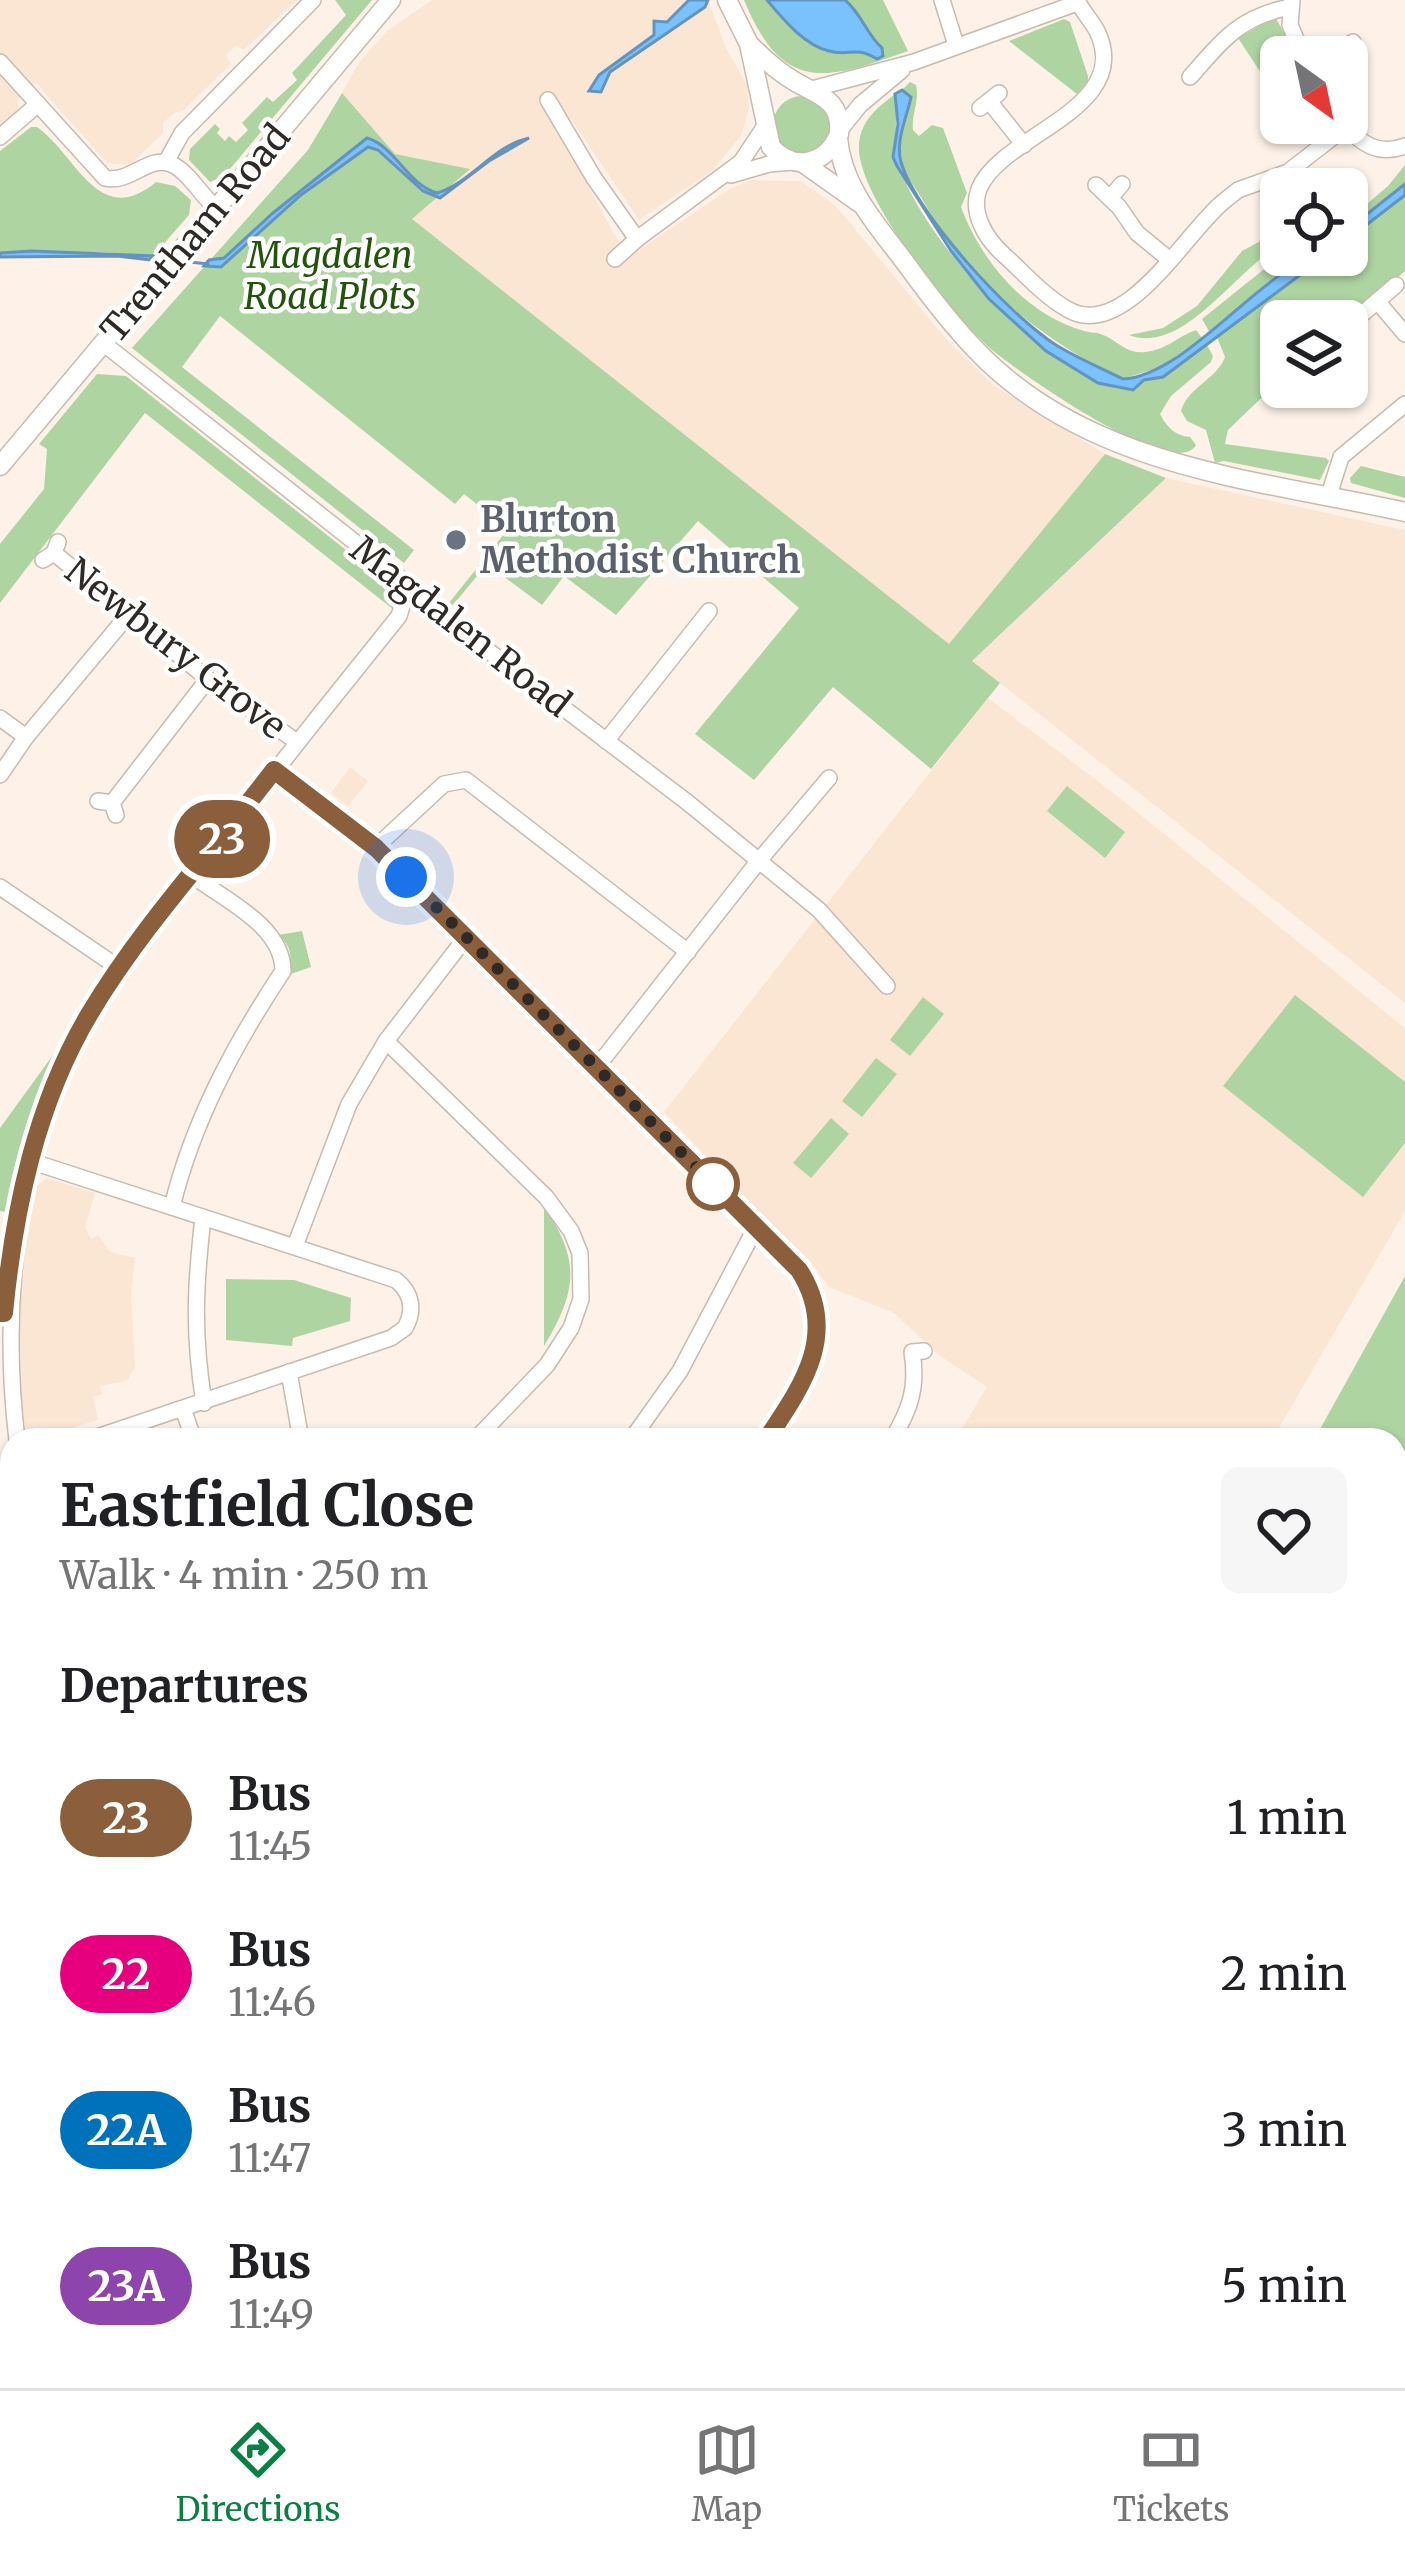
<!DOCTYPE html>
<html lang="en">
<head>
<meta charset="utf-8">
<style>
	body { margin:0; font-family:Merriweather,serif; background:#f6f6f6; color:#202124; height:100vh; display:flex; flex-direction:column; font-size:45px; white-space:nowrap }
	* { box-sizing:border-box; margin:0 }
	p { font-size:39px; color:#757577 }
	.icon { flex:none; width:66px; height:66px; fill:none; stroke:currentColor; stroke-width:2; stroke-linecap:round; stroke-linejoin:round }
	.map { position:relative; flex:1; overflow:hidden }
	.drawer { position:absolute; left:0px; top:1428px; width:1407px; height:960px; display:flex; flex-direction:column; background:#fff; border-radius:36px 36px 0 0; box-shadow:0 3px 9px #0004 }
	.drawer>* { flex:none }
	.badge { padding:0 24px; border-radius:39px; font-size:42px; line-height:78px }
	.needle { width:78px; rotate:147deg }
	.controls { position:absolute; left:1260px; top:36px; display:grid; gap:24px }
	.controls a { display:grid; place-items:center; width:108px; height:108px; border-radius:18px; background:#fff; box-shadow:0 3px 9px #0004; font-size:60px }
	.you { position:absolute; width:60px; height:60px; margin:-30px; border:9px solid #fff; border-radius:50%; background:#1a73e8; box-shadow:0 0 0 18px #1a73e833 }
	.map>.badge { position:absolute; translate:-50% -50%; box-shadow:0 0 0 6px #fff }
	h2 { padding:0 60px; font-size:45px; line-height:108px }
	.round { display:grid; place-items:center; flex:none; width:126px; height:126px; border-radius:18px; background:#f6f6f6 }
	.summary { display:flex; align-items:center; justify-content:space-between; height:204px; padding:0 60px }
	h1 { font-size:57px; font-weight:700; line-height:90px }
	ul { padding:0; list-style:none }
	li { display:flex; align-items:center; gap:36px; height:156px; padding:0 60px }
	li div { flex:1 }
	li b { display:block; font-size:45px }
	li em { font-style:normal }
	li .badge { min-width:132px; font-weight:700; text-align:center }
	.dock { display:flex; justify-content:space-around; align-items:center; height:168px; border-top:3px solid #e0e0e0; background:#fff; font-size:33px; color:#757577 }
	.dock a { display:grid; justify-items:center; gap:6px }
	.dock .current { color:#0b8043 }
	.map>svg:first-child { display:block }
	.built { fill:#fbe6d4 }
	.green { fill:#aed4a2 }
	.water { fill:#7ac2fe; stroke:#6494bd; stroke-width:3 }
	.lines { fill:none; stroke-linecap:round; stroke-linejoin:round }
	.stream { stroke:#6494bd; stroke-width:3 }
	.minor-casing { stroke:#c8baaf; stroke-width:18 }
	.major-casing { stroke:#c8baaf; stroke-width:21 }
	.minor { stroke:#fff; stroke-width:15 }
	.major { stroke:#fff; stroke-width:18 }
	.line-casing { stroke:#fff; stroke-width:27 }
	.line { stroke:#8b5e3c; stroke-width:18 }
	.walk { stroke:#302a26; stroke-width:12; stroke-dasharray:0 21.6 }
	.worship-dot { fill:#6b7280; stroke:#fff; stroke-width:4.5 }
	.stop-dot { fill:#fff; stroke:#8b5e3c; stroke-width:6 }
	.labels { text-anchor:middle; stroke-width:9; stroke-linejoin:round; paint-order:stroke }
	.street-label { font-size:36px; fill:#302a26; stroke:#fff }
	.park-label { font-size:36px; font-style:italic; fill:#23540b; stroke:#fff }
	.worship-label { font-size:36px; font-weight:bold; fill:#5b616d; stroke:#fff; text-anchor:start }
</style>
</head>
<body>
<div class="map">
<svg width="1405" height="2388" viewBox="0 0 1405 2388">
	<rect width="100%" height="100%" fill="#fef2e8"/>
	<g class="built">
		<polygon points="0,0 297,0 244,50 236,46 226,55 231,64 183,111 174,113 163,123 163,133 130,165 107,163 36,83 17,100 19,111 0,127"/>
		<polygon points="432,0 708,0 726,48 747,85 749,109 741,136 713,170 639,220 571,119 554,130 562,137 614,234 630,256 731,188 752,180 801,181 835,205 948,341 996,387 1105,454 949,645 411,219 468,170 395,154 342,93 359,62 387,31"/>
		<polygon points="1166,478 1405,530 1405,1003 972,661"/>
		<polygon points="988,698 1111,791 1405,1028 1405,1211 1272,1440 955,1440 987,1387 940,1356 894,1313 829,1287 811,1262 740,1193 740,1181 728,1167 717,1168 664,1112"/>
		<polygon points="350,767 368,781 348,806 331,793"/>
		<polygon points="47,1178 95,1193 85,1227 91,1239 98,1235 110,1252 135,1258 131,1293 135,1367 127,1381 100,1386 102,1394 93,1397 98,1420 32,1440 26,1434 16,1368 21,1359 14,1280 32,1190"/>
		<polygon points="165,2376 403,2376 410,2388 176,2388"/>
	</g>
	<g class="green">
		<polygon points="335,0 372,0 224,176 210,182 189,160 190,149 215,124 220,129 217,133 225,141 229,136 236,142 248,130 242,123 267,97 273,102 297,80 292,73 346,15"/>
		<path d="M744,0H883L908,51C827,80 783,95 744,0Z"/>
		<polygon points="1275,17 1292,46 1259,70 1238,38"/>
		<polygon points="1064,19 1070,22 1088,76 1088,82 1077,94 1009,41"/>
		<path d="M910,82L916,85C920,101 911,114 913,130L919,136L932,125L943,128L967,193L961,207C981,261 1026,315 1084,331C1094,334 1093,331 1103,335C1119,341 1125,354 1145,352C1166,350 1177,337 1196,330L1202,338L1160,367L1123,379C1037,338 966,278 919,194C913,184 903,172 901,161C896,142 906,116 911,97L902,90Z"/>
		<polygon points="342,93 395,154 470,169 412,219 949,644 1105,454 1166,478 972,661 1000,683 931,769 833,687 754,780 695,734 799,608 698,521 616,615 564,576 542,605 487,564 453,605 449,603 508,529 464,494 455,504 220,316 182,367 414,550 404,563 132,348 308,150"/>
		<path d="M895,94C898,122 892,149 903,176C930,245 1055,388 1133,390L1144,380L1164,377L1207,345L1213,356L1211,362L1171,396L1160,414C1167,427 1175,436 1190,437L1196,445C1175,483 1017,371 991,349C954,317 854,193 859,144C861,120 878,107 895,94Z"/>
		<circle cx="802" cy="125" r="29"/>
		<path d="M31,127H37C77,155 98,230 156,182L175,186L191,200L189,215L153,256L103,252L0,253V151Z"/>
		<polygon points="1405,165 1405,184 1347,230 1347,221 1388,186"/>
		<path d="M1405,195V271L1347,322L1281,321V379L1228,430L1225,444L1326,458L1329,461L1320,480L1224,461L1215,463L1206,430L1187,421L1181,411C1188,387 1216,380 1225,357L1217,337L1327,255H1347V240Z"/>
		<path d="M1281,230V245C1236,268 1184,356 1129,335L1163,328L1197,306L1242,251Z"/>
		<polygon points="1314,255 1259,292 1210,333 1202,319 1279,257"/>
		<polygon points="97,374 126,376 394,588 394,610 145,413 0,603 0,544 44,489 47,449 39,444"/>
		<polygon points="1361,466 1405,477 1405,498 1351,483 1350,478"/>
		<polygon points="1067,786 1125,832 1105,858 1047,811"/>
		<path d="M302,931L311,967L285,976C293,958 293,948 278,935Z"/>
		<polygon points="1295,995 1405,1082 1405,1143 1363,1197 1223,1086"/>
		<polygon points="923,997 944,1014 910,1056 890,1040"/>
		<polygon points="74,1026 15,1167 6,1212 0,1211 0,1128"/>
		<polygon points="876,1058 897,1074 862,1117 842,1101"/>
		<polygon points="831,1118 849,1134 811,1178 793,1163"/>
		<path d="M544,1206C581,1261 577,1291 544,1346Z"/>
		<polygon points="1405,1276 1405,2388 1016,2388 1027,2376 1395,2376 1395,1440 1314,1440"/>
		<polygon points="226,1279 294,1280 351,1298 350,1321 293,1338 292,1346 226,1340"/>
		<polygon points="403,2376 599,2376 578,2388 410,2388"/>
	</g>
	<g class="water">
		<polygon points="689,0 708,0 705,7 610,72 601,92 589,91 599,75 654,35 654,21 667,22"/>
		<path d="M767,0H845C862,14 866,34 882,48L883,56L877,59C854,45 850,57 829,51C804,45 783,19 767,0Z"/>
		<path d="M902,90L911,97C907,117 895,141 901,162C916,214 1010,316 1056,345C1077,358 1101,368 1123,379C1191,375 1272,255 1327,255L1163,377L1144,380L1133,390L1098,383L1046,351L989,299L951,251L897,166L893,157L898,124L895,94Z"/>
		<path d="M367,138C395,146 407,184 437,193C472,182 493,146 529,138L489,161L440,198L423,191L378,150L368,147L301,195L221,267L204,266L209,260L224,258L273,213Z"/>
		<polygon points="1405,184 1405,195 1347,240 1347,230"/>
		<polygon points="32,251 153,256 150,260 117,256 0,257 0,253"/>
	</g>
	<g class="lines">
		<polyline class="stream" points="181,261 208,264"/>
		<defs>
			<g id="minor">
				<polyline points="942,0 956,45"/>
				<path d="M1077,0C1082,11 1091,20 1097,31C1135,110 1001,134 979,189C970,213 986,239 1004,255C1023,272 1044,296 1067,309C1124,343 1186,232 1223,202L1238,190L1288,172L1346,127"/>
				<polyline points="1292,0 1290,25 1304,57"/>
				<polyline points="1332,57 1353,42"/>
				<path d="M0,62L105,178C130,184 148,155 171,164C188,171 200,194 214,206"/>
				<path d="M1190,77C1223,40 1239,17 1290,7"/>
				<polyline points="812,89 914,62 1077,3"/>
				<polyline points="548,100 594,178 637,239 615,259"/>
				<polyline points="989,101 1024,145"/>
				<polyline points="980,108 999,93"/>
				<path d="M1343,123C1361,144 1378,156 1405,146"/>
				<polyline points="840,130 860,105 902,70"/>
				<polyline points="0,137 38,104"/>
				<polyline points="166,162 182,133 313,0"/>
				<polyline points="731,175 769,164 793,162"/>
				<polyline points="1096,185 1119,207 1137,233 1170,260"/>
				<polyline points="1110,198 1122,184"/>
				<polyline points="637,239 741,162 765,126"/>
				<polyline points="1377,301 1405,334"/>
				<polyline points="1347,327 1396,285"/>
				<polyline points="103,343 400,578 407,589 687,802 819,910 887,986"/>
				<polyline points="1329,495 1341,457 1405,404"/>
				<polyline points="54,553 208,679 297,742"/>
				<polyline points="43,560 54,553 58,542"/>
				<polyline points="0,718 26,737"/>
				<polyline points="606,741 709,611"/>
				<path d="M275,770L376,847L799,1269C840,1335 803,1386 766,1440"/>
				<polyline points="0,775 26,737 129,614"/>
				<polyline points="98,801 112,803 116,815"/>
				<polyline points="112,803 208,679"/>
				<polyline points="376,847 444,784 466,780 688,952"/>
				<polyline points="0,887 119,968"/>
				<polyline points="386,1041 546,1197 571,1231 580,1253 581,1299 571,1328 547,1365 475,1440"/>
				<polyline points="596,1068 757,863 829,778"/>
				<path d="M30,1161L396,1280C412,1293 415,1310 405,1328L391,1338L88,1440"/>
				<path d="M172,1207C193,1121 234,1045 283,971C283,926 225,900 193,876"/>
				<path d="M203,1218C195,1287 193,1334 204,1403"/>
				<polyline points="295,1246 349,1104 386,1041 467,936"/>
				<polyline points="289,1372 301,1440"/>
				<polyline points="183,1409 194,1440"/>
				<path d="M17,1440C0,1297 18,1146 87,1018C120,957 170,905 212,851C274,772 336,694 399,616L407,589"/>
				<polyline points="631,1440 680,1371 756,1227"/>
				<path d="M892,1440C910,1409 918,1388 912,1352L924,1351"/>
				<polyline points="0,1599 12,1596"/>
				<polyline points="0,1794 12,1791"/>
				<polyline points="0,1920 12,1913"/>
				<polyline points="0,2044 12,2037"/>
				<polyline points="0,2208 11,2222"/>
				<polyline points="65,2388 88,2376"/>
				<polyline points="686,2388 709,2376"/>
				<polyline points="927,2388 938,2376"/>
			</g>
			<g id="major">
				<path d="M727,0L749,44L771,147C794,172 826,165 839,134C842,99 819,96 794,81C777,71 763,58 749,44"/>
				<path d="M838,138C842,188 878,226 907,265C928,294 951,324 976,350C1088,468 1256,479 1405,512"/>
				<polyline points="803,163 858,202"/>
				<polyline points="0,466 391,0"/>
			</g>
		</defs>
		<use href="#minor" class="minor-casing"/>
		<use href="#major" class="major-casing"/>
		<use href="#minor" class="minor"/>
		<use href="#major" class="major"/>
	</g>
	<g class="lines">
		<defs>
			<path id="line" d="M0,1313H4C14,1210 36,1103 90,1013C142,926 213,850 274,770L376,848L799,1270C840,1334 802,1386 766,1440"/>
		</defs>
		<use href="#line" class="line-casing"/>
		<use href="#line" class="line"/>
		<polyline class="walk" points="406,877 718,1189 713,1184"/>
	</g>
	<circle class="worship-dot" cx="456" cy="540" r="12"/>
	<circle class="stop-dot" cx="713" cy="1184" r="24"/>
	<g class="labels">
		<g class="street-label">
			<text transform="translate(195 233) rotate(-50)" y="13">Trentham Road</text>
			<text transform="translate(461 626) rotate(38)" y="13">Magdalen Road</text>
			<text transform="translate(176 648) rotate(38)" y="13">Newbury Grove</text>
		</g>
		<g class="park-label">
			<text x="330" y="268">Magdalen<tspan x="330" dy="41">Road Plots</tspan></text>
		</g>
		<g class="worship-label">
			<text x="480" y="532">Blurton<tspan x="480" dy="41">Methodist Church</tspan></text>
		</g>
	</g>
</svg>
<div class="controls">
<a><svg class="needle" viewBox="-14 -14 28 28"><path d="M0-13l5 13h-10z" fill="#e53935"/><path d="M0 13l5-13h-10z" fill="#757577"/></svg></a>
<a><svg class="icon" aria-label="locate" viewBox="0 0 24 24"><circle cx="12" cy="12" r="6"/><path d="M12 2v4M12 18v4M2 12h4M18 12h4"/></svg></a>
<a><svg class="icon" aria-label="layers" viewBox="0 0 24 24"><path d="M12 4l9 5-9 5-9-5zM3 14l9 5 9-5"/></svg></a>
</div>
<div class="you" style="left:406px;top:877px"></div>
<b class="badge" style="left:222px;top:839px;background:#8b5e3c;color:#fff">23</b>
<section class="drawer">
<div class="summary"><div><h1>Eastfield Close</h1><p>Walk · 4 min · 250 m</p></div><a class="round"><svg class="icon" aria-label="heart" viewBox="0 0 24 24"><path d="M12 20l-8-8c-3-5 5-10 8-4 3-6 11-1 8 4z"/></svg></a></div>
<h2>Departures</h2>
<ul>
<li><span class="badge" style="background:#8b5e3c;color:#fff">23</span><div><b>Bus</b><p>11:45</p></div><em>1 min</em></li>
<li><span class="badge" style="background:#e6007e;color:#fff">22</span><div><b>Bus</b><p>11:46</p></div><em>2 min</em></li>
<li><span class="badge" style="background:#0072bc;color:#fff">22A</span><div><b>Bus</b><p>11:47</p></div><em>3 min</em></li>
<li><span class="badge" style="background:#8e44ad;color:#fff">23A</span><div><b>Bus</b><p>11:49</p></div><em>5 min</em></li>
</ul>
</section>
</div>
<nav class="dock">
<a class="current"><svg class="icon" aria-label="directions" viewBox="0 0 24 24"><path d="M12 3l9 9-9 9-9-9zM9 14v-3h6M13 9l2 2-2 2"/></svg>Directions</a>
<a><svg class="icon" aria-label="map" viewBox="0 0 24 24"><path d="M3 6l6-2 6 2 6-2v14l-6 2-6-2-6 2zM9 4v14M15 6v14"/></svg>Map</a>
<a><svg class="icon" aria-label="tickets" viewBox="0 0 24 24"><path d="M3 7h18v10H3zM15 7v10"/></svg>Tickets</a>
</nav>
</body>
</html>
